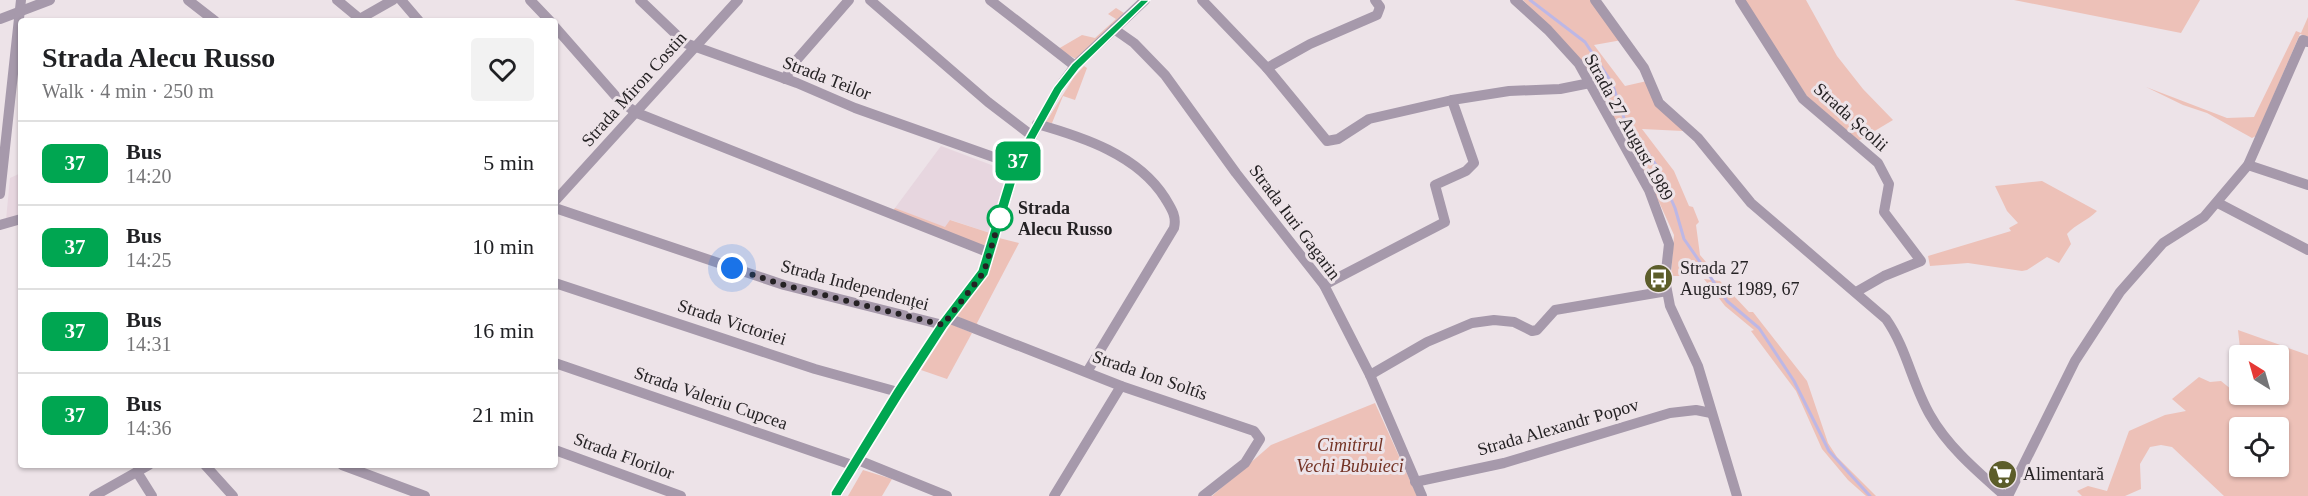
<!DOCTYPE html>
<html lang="en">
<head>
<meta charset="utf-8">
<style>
	body { margin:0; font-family:Georgia,serif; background:#f2f2f2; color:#202124; height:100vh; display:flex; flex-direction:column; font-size:22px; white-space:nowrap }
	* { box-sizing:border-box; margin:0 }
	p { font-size:20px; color:#757577 }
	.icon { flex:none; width:33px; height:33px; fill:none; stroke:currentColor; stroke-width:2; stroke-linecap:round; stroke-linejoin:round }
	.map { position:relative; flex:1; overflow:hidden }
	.side { position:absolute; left:18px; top:18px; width:540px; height:450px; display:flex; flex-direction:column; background:#fff; border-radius:6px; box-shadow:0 2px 4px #0004 }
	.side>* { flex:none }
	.badge { padding:0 12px; border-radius:9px; font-size:21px; line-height:39px }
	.needle { width:39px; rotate:323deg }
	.fabs { position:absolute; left:2229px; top:345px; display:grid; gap:12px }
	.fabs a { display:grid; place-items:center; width:60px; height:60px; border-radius:6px; background:#fff; box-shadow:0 2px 4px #0004; font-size:30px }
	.you { position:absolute; width:30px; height:30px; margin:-15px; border:4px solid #fff; border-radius:50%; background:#1a73e8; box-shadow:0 0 0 9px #1a73e833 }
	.map>.badge { position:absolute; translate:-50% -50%; box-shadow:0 0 0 3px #fff }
	.round { display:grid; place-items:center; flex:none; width:63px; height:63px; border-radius:6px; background:#f2f2f2 }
	.summary { display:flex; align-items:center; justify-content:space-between; height:102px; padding:0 24px }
	h1 { font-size:28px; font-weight:700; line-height:45px }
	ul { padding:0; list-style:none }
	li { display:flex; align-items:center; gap:18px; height:84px; padding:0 24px; border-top:2px solid #e0e0e0 }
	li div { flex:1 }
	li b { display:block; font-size:22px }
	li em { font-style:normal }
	li .badge { min-width:66px; font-weight:700; text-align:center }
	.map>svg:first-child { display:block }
	.built { fill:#e7d6df }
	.green { fill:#edc1b8; fill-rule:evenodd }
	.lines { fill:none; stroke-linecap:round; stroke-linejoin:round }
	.stream { stroke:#bdb7e5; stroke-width:3 }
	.street { stroke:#a699ab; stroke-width:10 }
	.line { fill:#00a651; stroke:#fff; stroke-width:1.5 }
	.walk { stroke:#252224; stroke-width:6; stroke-dasharray:0 10.8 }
	.stop-dot { fill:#fff; stroke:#00a651; stroke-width:3 }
	.labels { text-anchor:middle; stroke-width:6; stroke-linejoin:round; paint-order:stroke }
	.street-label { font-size:18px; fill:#252224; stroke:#ede3e8 }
	.stop-label { font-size:18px; font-weight:bold; fill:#252224; stroke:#ede3e8; text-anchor:start }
	.poi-label { font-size:18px; fill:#252224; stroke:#ede3e8; text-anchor:start }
	.park-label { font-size:18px; font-style:italic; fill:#743325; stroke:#ede3e8 }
</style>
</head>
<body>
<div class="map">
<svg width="2308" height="496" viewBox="0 0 2308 496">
	<rect width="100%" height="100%" fill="#ede3e8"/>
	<g class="built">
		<polygon points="941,146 1010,172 990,233 951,220 945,228 895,208"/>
		<polygon points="21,173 21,216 6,220 10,178"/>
	</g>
	<g class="green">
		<polygon points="1523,0 1592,0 1622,40 1594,45 1625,86 1647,81 1683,131 1642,129 1674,171 1689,206 1693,207 1699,222 1696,225 1700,255 1718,276 1671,276 1674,235 1659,202 1585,66"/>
		<polygon points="1744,0 1806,0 1837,56 1863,89 1893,120 1858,141 1814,107"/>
		<polygon points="2014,0 2200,0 2181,33"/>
		<polygon points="1116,8 1124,13 1076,59 1058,49 1082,35 1095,38 1116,19 1108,14"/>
		<polygon points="2308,17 2308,37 2300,34 2256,136 2252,138 2207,113 2183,105 2146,87 2227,118 2254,117 2296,31 2301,33"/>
		<polygon points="1084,66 1087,68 1075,100 1063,96 1052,123 1046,122 1074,77"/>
		<path d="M2042,181L2097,211C2087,221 2076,224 2067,234L2071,244L2059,263L2047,257L2027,270L2022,271L1968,263L1930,266L1928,256L2011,231L2009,228L2018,223L2007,211L1995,186Z"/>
		<polygon points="895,208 945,227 950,220 990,233 988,243 984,246 892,212"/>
		<path d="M999,238L1019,243L977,323L979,328L956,315C979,289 989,272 999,238Z"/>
		<polygon points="1704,279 1720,281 1749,312 1753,312 1807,381 1828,443 1837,457 1876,496 1866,496 1848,480 1822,449 1796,391 1751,331 1754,330 1725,306"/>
		<polygon points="951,324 972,333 947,379 921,370"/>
		<path d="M2238,330L2308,355V496H2224L2172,447L2161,445L2150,447L2140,464L2141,489L2125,496H2082L2077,491L2088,486L2107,491L2129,431L2165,415L2186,411L2172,399L2199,377L2210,382L2221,381L2242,398L2248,395L2278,394V356L2251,355L2240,348ZM2240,428H2278V466H2240Z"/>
		<polygon points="1375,403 1417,496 1212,496 1271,445"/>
		<polygon points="863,470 892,479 882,496 848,496"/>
	</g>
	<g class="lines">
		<polyline class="stream" points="1530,0 1585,42 1612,83 1624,118 1656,165 1675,208 1684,239 1727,301 1759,328 1794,381 1829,451 1870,496"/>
		<g class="street">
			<polyline points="188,0 215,21"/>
			<polyline points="337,0 360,19"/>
			<polyline points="401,0 419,21"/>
			<polyline points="530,0 550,21"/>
			<polyline points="640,0 685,43 797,83 855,108 1016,165"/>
			<polyline points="870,0 988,102 1031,135"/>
			<polyline points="990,0 1075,66"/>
			<polyline points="1202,0 1267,68 1327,141 1338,139 1369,119 1452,100"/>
			<polyline points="1515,0 1548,30 1579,64 1649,190 1669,244 1665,280 1670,306 1698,366 1737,496"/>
			<path d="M1595,0L1644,68L1659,103L1698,138L1751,203L1886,319C1907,349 1912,384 1930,415C1948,447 1978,472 2005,496"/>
			<polyline points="1740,0 1803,99 1878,163 1889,184 1884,212 1921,261 1884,276 1856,292"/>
			<polyline points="0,19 50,0"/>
			<polyline points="356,21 393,0"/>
			<polyline points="555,27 620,101 637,113 990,253"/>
			<polyline points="1114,29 1134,43 1165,75 1236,173 1324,285 1370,375 1422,496"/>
			<polyline points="1267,68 1310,44 1377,15 1380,7 1375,0"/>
			<polyline points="785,79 794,63 849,0"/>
			<path d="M1037,124C1083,137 1138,155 1165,198C1171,208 1177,216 1174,228L1087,372"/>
			<polyline points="2248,165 2308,185"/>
			<polyline points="0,194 21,0"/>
			<polyline points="555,201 738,0"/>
			<polyline points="2218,203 2308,250"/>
			<polyline points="555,208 784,285 943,325"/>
			<polyline points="0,225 21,219"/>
			<polyline points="555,283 815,369 898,392"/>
			<polyline points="1324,285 1445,222 1435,185 1466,171 1474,163 1452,100 1509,91 1560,89 1590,83"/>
			<polyline points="948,318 1121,386 1254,431 1260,439 1245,463 1203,496"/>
			<polyline points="555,363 855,466"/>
			<polyline points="1370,375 1427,342 1472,323 1494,320 1514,322 1532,331 1537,330 1555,310 1667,291"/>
			<polyline points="555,450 681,496"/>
			<polyline points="858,460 947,496"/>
			<polyline points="205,465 233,496"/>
			<polyline points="342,465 425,496"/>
			<polyline points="137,472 152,496"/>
			<polyline points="1415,482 1504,463 1670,413 1696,410 1711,413"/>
			<polyline points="94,496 149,465"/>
			<polyline points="836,496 898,392 943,325 984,272 1016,165 1058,89 1075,66 1145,0"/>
			<polyline points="1054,496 1121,386"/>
			<polyline points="2008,496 2075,361 2120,292 2163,243 2204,217 2248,165 2303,40 2308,42"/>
		</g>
	</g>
	<polygon class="line" points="1141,0 1150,0 1079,69 1062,91 1021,165 988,275 947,328 903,396 841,496 831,496 831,492 894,389 939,321 978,270 1010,165 1054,87 1072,64"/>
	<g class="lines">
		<polyline class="walk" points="732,268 784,285 943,325 984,272 1000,218"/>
	</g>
	<defs>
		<symbol id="bus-disc" viewBox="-11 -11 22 22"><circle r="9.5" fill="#5c5d2a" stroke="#ede3e8"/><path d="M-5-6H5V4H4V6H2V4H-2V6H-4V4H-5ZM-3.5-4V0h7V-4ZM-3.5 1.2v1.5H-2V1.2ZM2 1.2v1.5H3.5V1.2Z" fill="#fff"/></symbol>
		<symbol id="supermarket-disc" viewBox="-11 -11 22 22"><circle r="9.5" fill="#5c5d2a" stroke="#ede3e8"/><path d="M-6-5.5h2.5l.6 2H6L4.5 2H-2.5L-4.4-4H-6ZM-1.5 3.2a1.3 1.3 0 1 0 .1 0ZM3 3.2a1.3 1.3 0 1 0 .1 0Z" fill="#fff"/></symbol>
	</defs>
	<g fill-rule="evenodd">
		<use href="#bus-disc" x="1642" y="262" width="33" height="33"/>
		<use href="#supermarket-disc" x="1986" y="458" width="33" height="33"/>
	</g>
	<circle class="stop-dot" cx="1000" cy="218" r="12"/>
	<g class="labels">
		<g class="street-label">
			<text transform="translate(827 78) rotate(21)" y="6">Strada Teilor</text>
			<text transform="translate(634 89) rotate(-48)" y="6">Strada Miron Costin</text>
			<text transform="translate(1851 117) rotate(42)" y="6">Strada Școlii</text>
			<text transform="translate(1629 127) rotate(61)" y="6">Strada 27 August 1989</text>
			<text transform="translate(1295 222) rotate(53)" y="6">Strada Iuri Gagarin</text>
			<text transform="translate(855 285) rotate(15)" y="6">Strada Independenței</text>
			<text transform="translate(732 322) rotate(18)" y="6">Strada Victoriei</text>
			<text transform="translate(1150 375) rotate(19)" y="6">Strada Ion Soltîs</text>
			<text transform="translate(711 398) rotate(19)" y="6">Strada Valeriu Cupcea</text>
			<text transform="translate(1558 427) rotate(-16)" y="6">Strada Alexandr Popov</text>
			<text transform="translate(624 456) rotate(20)" y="6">Strada Florilor</text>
		</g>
		<g class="stop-label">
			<text x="1018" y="214">Strada<tspan x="1018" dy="21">Alecu Russo</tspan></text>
		</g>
		<g class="poi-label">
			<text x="1680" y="274">Strada 27<tspan x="1680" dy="21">August 1989, 67</tspan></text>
			<text x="2023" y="480">Alimentară</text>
		</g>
		<g class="park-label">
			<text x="1350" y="451">Cimitirul<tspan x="1350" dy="21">Vechi Bubuieci</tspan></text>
		</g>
	</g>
</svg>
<div class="fabs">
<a><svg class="needle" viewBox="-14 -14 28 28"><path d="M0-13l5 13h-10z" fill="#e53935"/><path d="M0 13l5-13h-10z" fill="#757577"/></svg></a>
<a><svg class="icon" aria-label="locate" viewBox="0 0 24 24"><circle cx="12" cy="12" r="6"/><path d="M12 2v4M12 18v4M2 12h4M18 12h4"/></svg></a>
</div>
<div class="you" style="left:732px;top:268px"></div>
<b class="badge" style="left:1018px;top:161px;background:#00a651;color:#fff">37</b>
<section class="side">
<div class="summary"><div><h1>Strada Alecu Russo</h1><p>Walk · 4 min · 250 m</p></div><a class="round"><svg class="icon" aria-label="heart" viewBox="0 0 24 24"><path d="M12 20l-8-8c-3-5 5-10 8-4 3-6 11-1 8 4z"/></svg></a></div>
<ul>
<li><span class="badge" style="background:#00a651;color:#fff">37</span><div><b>Bus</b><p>14:20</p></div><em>5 min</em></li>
<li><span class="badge" style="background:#00a651;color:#fff">37</span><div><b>Bus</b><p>14:25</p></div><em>10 min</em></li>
<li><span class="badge" style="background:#00a651;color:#fff">37</span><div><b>Bus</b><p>14:31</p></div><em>16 min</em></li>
<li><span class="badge" style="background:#00a651;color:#fff">37</span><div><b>Bus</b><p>14:36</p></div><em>21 min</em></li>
</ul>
</section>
</div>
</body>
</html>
